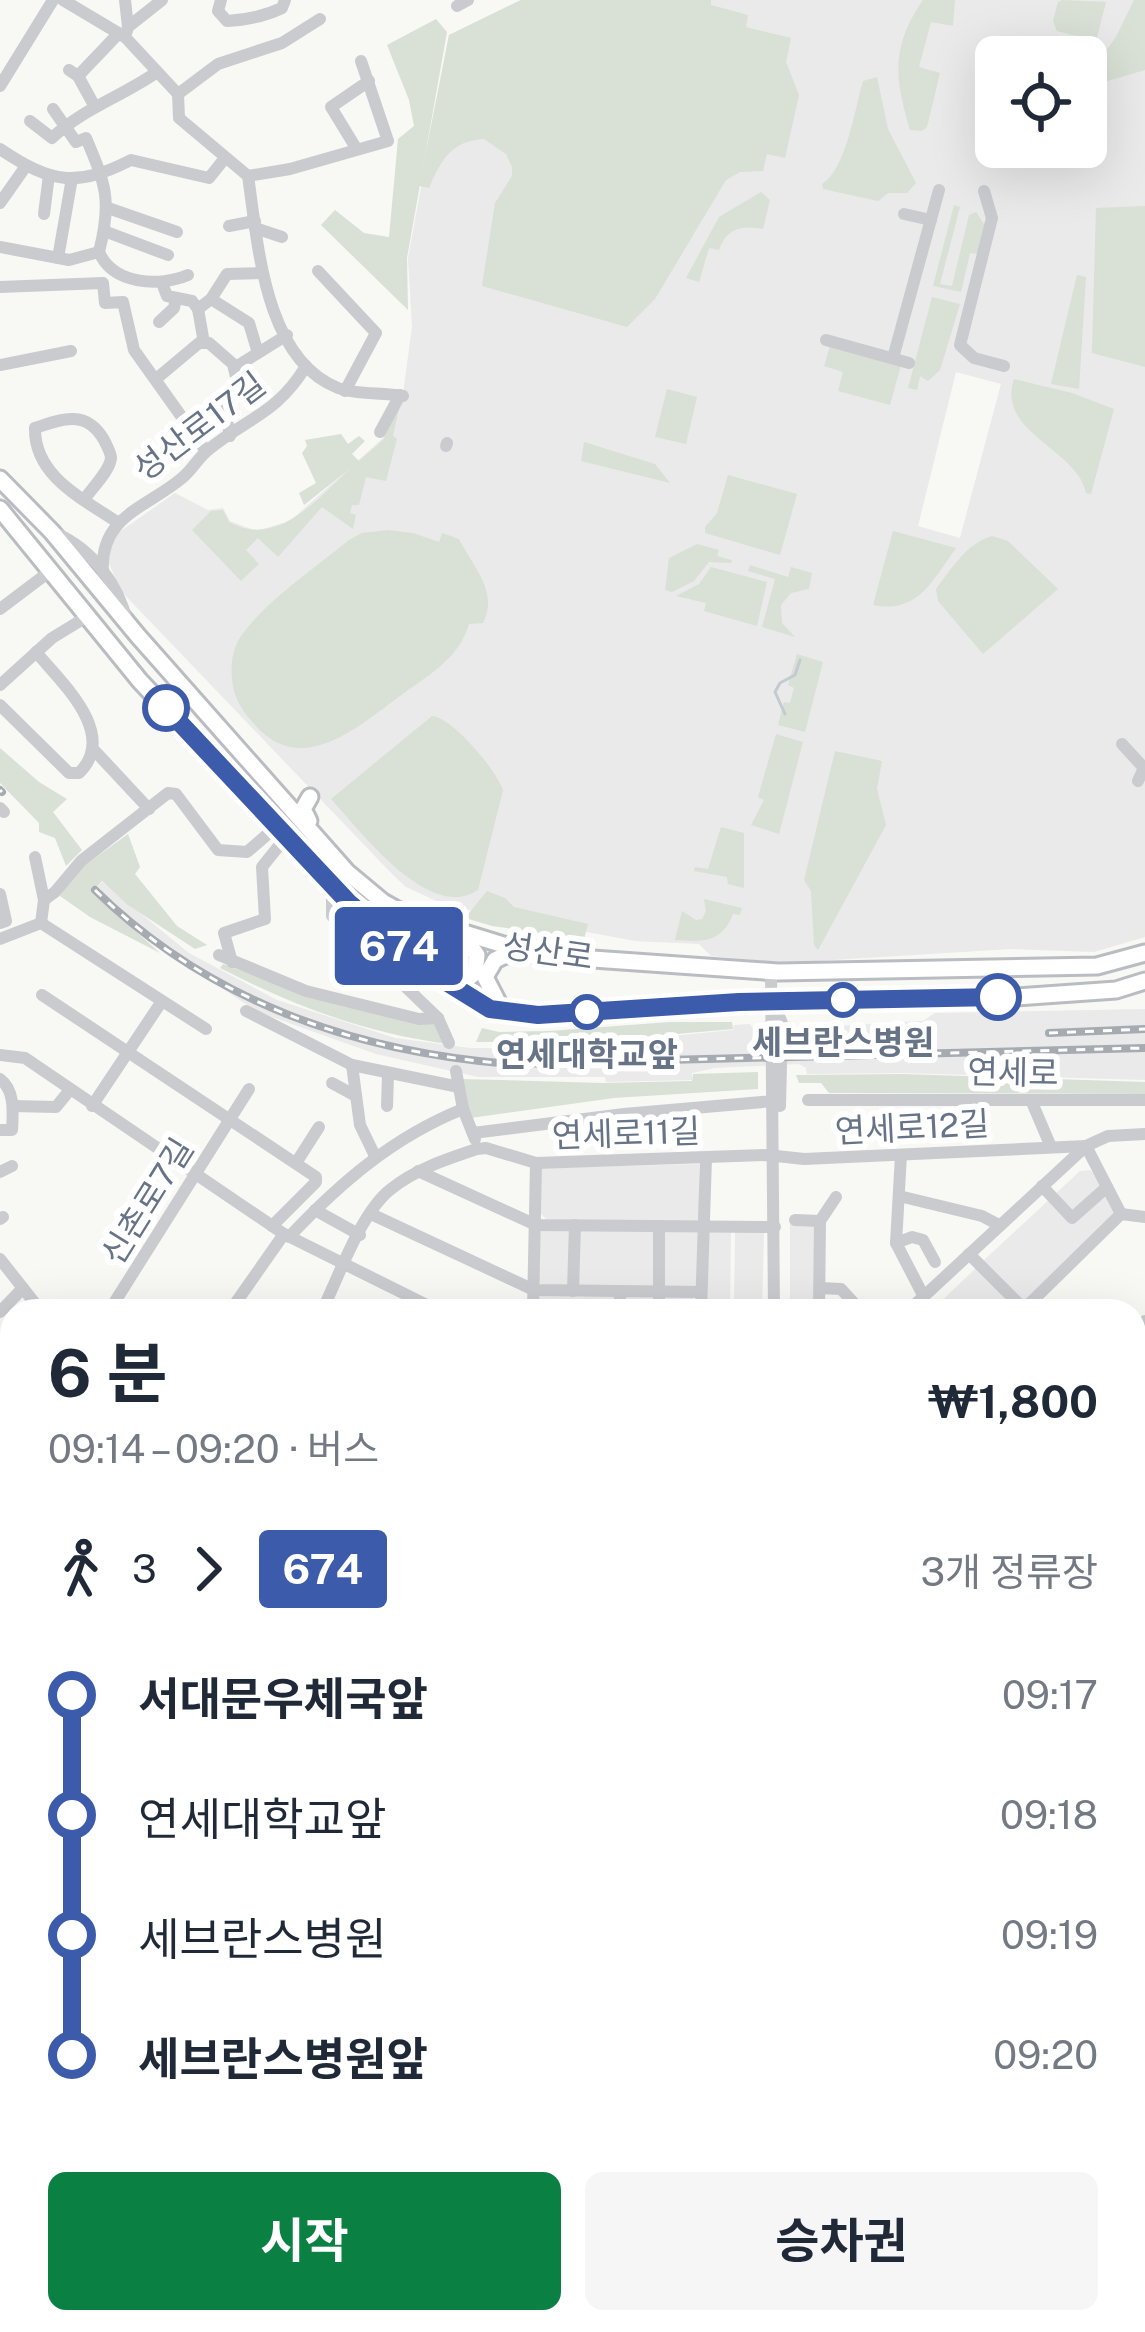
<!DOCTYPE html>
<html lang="ko">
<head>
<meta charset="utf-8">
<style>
	body { margin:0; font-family:"Public Sans","Noto Sans KR",sans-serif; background:#f6f6f7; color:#1f2937; height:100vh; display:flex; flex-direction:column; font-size:45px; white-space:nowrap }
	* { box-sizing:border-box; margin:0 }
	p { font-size:39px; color:#747a83 }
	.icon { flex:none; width:66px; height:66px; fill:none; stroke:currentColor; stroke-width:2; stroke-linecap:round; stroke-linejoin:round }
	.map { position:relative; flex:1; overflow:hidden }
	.sheet { position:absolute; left:0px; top:1299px; width:1146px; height:1035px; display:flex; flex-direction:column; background:#fff; border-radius:36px 36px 0 0; box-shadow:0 12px 48px #0002 }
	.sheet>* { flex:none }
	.badge { padding:0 24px; border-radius:9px; font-size:42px; line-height:78px }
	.controls { position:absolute; left:975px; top:36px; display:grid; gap:24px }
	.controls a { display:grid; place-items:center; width:132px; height:132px; border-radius:18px; background:#fff; box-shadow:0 12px 48px #0002; font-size:60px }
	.map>.badge { position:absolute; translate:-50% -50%; box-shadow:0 0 0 6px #fff }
	.legs { display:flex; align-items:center; gap:18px; height:132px; padding:0 48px; font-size:39px }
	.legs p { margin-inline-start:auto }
	.head { display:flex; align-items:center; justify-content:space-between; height:204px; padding:0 48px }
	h1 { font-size:66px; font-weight:700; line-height:90px }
	.button { display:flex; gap:24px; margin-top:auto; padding:24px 48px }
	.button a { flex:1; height:138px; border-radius:18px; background:#0b8043; color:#fff; font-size:48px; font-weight:700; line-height:138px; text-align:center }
	.button a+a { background:#f6f6f7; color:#1f2937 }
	ul { padding:0 48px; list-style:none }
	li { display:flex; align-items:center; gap:42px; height:120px; font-size:45px }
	li i { display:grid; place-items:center; width:18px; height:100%; margin:0 15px; background:currentColor }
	li i::after { content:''; width:30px; height:30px; margin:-15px; border:9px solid; border-radius:50%; background:#fff }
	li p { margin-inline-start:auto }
	li:first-child i { background:linear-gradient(#0000 50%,currentColor 0) }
	li:last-child i { background:linear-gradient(currentColor 50%,#0000 0) }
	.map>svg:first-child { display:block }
	.built { fill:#e9eae9; fill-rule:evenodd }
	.green { fill:#d9e0d6 }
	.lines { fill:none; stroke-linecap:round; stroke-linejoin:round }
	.stream { stroke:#c3cad0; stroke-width:3 }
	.major-casing { stroke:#b9bcc1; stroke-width:21 }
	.minor { stroke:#c9cbcf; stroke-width:12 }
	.major { stroke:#fff; stroke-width:15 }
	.rail-casing { stroke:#a6abb2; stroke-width:8 }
	.rail { stroke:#fff; stroke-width:3; stroke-dasharray:9; stroke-linecap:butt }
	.minor-bridge { stroke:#c9cbcf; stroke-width:12 }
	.line-1-casing { stroke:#fff; stroke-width:27 }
	.line-1 { stroke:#3d5bab; stroke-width:18 }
	.stop-1-dot { fill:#fff; stroke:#3d5bab; stroke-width:6 }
	.labels { text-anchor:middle; stroke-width:12; stroke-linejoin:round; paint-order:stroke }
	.street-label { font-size:33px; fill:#677487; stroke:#fff }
	.stop-label { font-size:33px; font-weight:bold; fill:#677487; stroke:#fff }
</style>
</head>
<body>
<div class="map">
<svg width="1145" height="2332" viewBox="0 0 1145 2332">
	<rect width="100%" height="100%" fill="#f8f8f5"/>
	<g class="built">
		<path d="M521,0H1145V937L1094,952L1011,949L784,963L711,956L699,944L635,941L447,906L406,887L393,875L121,591L107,559L115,535L175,493L208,510L223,508L230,521L256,531L290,521L382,439L403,394L412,327L408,258L449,35ZM996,57H1086V147H996ZM956,372L1001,384L960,538L918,526Z"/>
		<polygon points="102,882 189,953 277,1000 395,1038 470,1048 604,1049 661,1037 733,1030 734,1025 750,1024 759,1040 803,1038 804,1028 923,1021 935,1013 1145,1009 1145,1080 902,1073 807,1074 806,1068 799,1064 715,1068 692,1073 692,1080 606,1082 605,1077 478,1077 376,1054 258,1012 143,936 93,891"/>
		<polygon points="699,1164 700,1219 693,1223 546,1219 540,1213 541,1168"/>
		<polygon points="1090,1170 1098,1177 1116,1215 1025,1303 982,1262 1080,1171"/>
		<polygon points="790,1224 815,1224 814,1311 790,1311"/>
		<polygon points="539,1228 699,1230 698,1289 545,1287 538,1282"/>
		<polygon points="706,1231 731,1231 730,1311 705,1311"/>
		<polygon points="735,1231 764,1232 762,1311 734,1311"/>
		<polygon points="975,1269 983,1271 1018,1308 1014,1311 931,1311"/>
		<polygon points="538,1296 693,1297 696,1311 538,1311"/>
		<polygon points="1145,2036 1145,2332 890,2332 887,2322 1134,2322 1134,2038"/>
	</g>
	<g class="green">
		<path d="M521,0H711V5L748,15L746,27L791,38L786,62L799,95L785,158L767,154L763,171L740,172L726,180L655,299L627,327L482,286L495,203L512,176V167L506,154L484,139C451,141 441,160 429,188L419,186L449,35Z"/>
		<path d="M923,0H955L953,26L931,22L919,67L940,73L927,127L922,131L910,130C895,78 890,48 923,0Z"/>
		<polygon points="1062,0 1106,2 1096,41 1057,31 1053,21 1058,2"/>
		<polygon points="1134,0 1145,0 1145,70 1098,84 1086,94 1086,78 1116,37"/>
		<polygon points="436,19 447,32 407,258 408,310 321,225 335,210 364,233 389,237 398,139 414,126 409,100 387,45"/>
		<path d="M877,77L888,129L916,183L907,193H888L878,201L823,189L822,184C846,170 855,108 863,81Z"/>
		<path d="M761,192L770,200L763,229C741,225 727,228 719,250L709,248L699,282L686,278L719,217Z"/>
		<polygon points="954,205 960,207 940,284 952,286 969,215 976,212 986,227 979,254 970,253 961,292 933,286"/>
		<polygon points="1145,206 1145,367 1092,353 1096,208"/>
		<polygon points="1077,275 1086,277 1079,389 1051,384"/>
		<polygon points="932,297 960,304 940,370 928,381 920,376 917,390 908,388"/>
		<polygon points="830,346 901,365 890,405 838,391 843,372 824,366"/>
		<path d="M1014,379L1072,393L1114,409L1091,494L1086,493C1078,449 996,433 1014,379Z"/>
		<polygon points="667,389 697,397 686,444 655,437"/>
		<path d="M400,404L393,436L397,439L386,481L366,477L359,505H352L350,513L356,515L353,529L322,507L278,557L258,538L246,550L259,564L241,581L192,530L211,511L223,510L229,522C278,549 318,498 352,467L304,505L299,493L316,483L302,453L307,446L305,440L341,434L348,444L359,436L365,441L352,454L359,461L383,440Z"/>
		<polygon points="584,442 655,464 670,483 581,461"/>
		<polygon points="728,475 797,494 780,555 705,533 705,527 717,513"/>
		<path d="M388,530L413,533L439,542L442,533L459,539C473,567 499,592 483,623L469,624C459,659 427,676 400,696C358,727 301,778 255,725C247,716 239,706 235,694C229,674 230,649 244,632C269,599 316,567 349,540L362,533Z"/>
		<path d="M893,531L956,548C932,581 918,614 873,605Z"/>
		<path d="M992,536L1008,541L1058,589L983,654L938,601L936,589C951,569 967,543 992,536Z"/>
		<polygon points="697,544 719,550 717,556 732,560 731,563 709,562 694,581 672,592 665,590 669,558"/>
		<polygon points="750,565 788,577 791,567 812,573 809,589 791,593 781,605 782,623 795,637 762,627 775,579 748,571"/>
		<polygon points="711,567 767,582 757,626 704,611 706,603 676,596 699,584"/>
		<polygon points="797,654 823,662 805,732 778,725 784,702 790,703 794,688 788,685"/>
		<path d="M432,716C453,718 496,770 503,790L478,890C429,923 360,830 331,799Z"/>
		<polygon points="776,734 803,742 779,834 751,825 764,800 758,797"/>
		<polygon points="0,748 39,782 67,799 53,812 82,850 66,866 55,838 39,832 39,823 0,783"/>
		<polygon points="835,751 882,761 877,789 886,825 818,950 814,945 811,891 804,880"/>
		<polygon points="721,827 744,833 744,888 728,884 727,877 694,871 695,867 708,869"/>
		<polygon points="128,834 140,867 135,874 177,926 207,945 195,949 128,905 102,881 92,892 160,953 90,917 60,896 74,873"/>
		<polygon points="487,891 505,898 514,907 588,924 584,939 492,926 465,918"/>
		<path d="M704,899L742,908L740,915L733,914C722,943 702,942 675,940L682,911L696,920L702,919L706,911Z"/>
		<path d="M223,964L306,994L437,1021L448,1044C365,1033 294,1006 220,968Z"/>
		<polygon points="670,1022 732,1022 733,1029 597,1041 476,1042 482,1028 499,1032 549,1031"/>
		<polygon points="758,1072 758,1089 614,1098 470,1118 462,1079 602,1083 692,1081 693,1074"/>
		<polygon points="903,1074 1145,1082 1145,1094 829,1093 821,1083 799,1083 796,1075"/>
		<polygon points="1145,2010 1145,2173 1134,2171 1134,2014"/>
		<polygon points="0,2117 12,2131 12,2315 0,2324"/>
		<polygon points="1134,2312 1139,2316 1141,2332 937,2332 929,2322 1134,2322"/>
	</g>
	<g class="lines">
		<polyline class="stream" points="785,714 775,692 780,683 795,675 800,660"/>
		<defs>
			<g id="major">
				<polyline points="0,479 52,532 138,636 347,872 383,902 406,915 536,955 778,972 1097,966 1145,953"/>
				<polyline points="0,509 140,681 349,903 422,965 484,1006 538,1015 740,1002 1016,997 1116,990 1145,981"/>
				<polyline points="309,821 303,809 310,797"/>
				<polyline points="442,979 467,979 475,973 477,955 463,936"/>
				<polyline points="503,1012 485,977 495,960 514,951"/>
				<polyline points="0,1404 12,1409"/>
				<polyline points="0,1432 12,1438"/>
				<polyline points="1134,1603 1145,1599"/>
				<polyline points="1134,1630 1145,1625"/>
				<polyline points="251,2322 254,2332"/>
				<polyline points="855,2322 858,2332"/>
				<polyline points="871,2322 874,2332"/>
				<polyline points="291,2332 291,2322"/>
			</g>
		</defs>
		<use href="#major" class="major-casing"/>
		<g class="minor">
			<polyline points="63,0 125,37"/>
			<polyline points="125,0 128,27"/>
			<path d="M162,0L128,27L125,37L178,94L179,118L248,176C258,243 264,359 338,388C357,395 382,392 403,396"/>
			<path d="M221,0L218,11L227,21C247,20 263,17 282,8L285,0"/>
			<polyline points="457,6 468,0"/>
			<polyline points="69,70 78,76 95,107"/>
			<polyline points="78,76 118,34"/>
			<polyline points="0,86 53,0"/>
			<polyline points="178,94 218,64 282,43 320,19"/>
			<path d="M53,109L76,142L86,138C106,185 112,201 99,252"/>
			<path d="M30,121L52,138C82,109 123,96 157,72"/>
			<polyline points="356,148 331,107 369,81"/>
			<path d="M0,149C51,183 76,188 131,160L209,178L225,158"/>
			<polyline points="248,176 290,169 388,141 361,61"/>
			<polyline points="984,191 992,218 960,345 974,358 1004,366"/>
			<polyline points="0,203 26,166"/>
			<polyline points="108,208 177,232"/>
			<polyline points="44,214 49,175"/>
			<polyline points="904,214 931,220"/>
			<polyline points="229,226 255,221"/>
			<polyline points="255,228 282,237"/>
			<polyline points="104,231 168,255"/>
			<polyline points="0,247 69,260 99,252"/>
			<path d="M99,252C113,285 160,287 188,275"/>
			<polyline points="58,258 72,178"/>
			<polyline points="318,271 376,333 345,391"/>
			<polyline points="162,283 167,296 192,301 198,309 204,343"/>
			<polyline points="0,287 103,283 105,303 123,302 134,350 206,451"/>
			<polyline points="211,299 249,323 258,353"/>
			<polyline points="198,309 211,299 227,274 261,273"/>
			<polyline points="159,322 174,308 176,299"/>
			<polyline points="826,340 909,363"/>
			<polyline points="893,358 939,190"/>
			<polyline points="0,365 71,351"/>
			<polyline points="234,368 287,335"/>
			<polyline points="156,379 199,343 209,343 233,364 238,385"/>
			<polyline points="225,409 230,436"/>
			<polyline points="380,432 400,395"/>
			<polyline points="446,446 447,443"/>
			<path d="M84,500C91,489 110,471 111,458C111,453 106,444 104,440C87,410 63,418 35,428C34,476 83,499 117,522"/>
			<path d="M57,534C92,549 119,585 127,622"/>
			<path d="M103,572C99,516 148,507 182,478C192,470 198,458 208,450C247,418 277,414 306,366"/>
			<polyline points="0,609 49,572"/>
			<polyline points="0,685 52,638 88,616"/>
			<path d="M0,705L69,773H79C119,734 61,682 36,652"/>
			<polyline points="1122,744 1144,768 1138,781"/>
			<polyline points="94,750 149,809"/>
			<polyline points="0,808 4,812"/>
			<polyline points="35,857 44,900 41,923"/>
			<polyline points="332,886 332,916 438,1018 449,1043"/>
			<polyline points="0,894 6,921 0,923"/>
			<polyline points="44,900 55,892 81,861 168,793 176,794 218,850 247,852 276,827"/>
			<polyline points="0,939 41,923 206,1029"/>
			<polyline points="219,955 306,991 419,1019 438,1018"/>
			<polyline points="232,962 224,933 265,919 262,867 286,837"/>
			<polyline points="771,972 774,1311"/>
			<polyline points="42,995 316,1177 316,1182 272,1226"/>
			<polyline points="773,1002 782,1023 780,1106"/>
			<polyline points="246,1011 352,1065 459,1087"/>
			<polyline points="0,1055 25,1058 284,1234 439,1311"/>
			<polyline points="352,1065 360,1125 375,1156"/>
			<polyline points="456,1071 463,1109 475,1139"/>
			<path d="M0,1079C15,1090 13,1112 12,1130H0"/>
			<polyline points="332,1083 354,1095"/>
			<polyline points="808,1100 1145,1100"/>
			<polyline points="1031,1100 1051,1147"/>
			<polyline points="13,1106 56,1107 69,1091"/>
			<polyline points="92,1106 162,1001"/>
			<polyline points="387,1106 388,1074"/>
			<polyline points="473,1133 624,1114 774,1101"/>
			<polyline points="1086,1146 1121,1214"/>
			<polyline points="901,1155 896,1243 924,1297"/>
			<polyline points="296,1163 319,1127"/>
			<polyline points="418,1171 536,1225 775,1227"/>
			<polyline points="0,1172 12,1166"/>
			<polyline points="1042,1186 1072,1218 1107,1187"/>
			<polyline points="899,1196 982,1216 999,1225"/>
			<polyline points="315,1210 360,1235"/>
			<polyline points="371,1214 534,1290 701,1292"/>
			<polyline points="1121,1214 1145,1217"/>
			<polyline points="0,1219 3,1217"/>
			<polyline points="795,1220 820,1221"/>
			<path d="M289,1237C340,1183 393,1137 463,1109"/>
			<polyline points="896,1243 912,1237 923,1240 935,1262"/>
			<polyline points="969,1254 1024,1309"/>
			<polyline points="0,1259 41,1311"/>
			<polyline points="820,1288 841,1289 861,1311"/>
			<polyline points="573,1291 575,1225"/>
			<polyline points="620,1292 620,1311"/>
			<polyline points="109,1311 249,1089"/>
			<polyline points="230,1311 284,1234"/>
			<path d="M322,1311C339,1276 361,1212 391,1189C416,1169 447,1159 477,1149L486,1148L536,1163L767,1155L804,1159L1086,1146"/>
			<polyline points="533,1311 536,1163"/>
			<polyline points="659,1311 659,1226"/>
			<polyline points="701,1311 706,1158"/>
			<polyline points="819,1311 820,1221 836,1197"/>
			<polyline points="908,1311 1086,1146 1108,1136 1145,1134"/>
			<polyline points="1022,1311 1121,1214"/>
			<polyline points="0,1312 23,1288"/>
			<polyline points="1134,1329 1145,1321"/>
			<polyline points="0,1348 12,1352"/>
			<polyline points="1134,1423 1145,1420"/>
			<polyline points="1134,1455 1145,1451"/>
			<polyline points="0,1460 12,1466"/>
			<polyline points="0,1484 12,1490"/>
			<polyline points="1134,1519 1145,1514"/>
			<polyline points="0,1534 12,1510"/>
			<polyline points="1134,1542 1145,1567"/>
			<polyline points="0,1603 12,1611"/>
			<polyline points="0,1651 9,1659"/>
			<polyline points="1134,1696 1145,1692"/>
			<polyline points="1134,1706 1145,1733"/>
			<polyline points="0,1816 12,1817"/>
			<polyline points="0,1870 12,1881"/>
			<polyline points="1134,1899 1145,1894"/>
			<polyline points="1134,1962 1145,1959"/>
			<polyline points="0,2113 12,2127"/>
			<polyline points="311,2322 311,2332"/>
			<polyline points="751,2322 757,2332"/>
			<polyline points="157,2332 167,2322"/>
		</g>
		<use href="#major" class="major"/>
		<defs>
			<g id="rail">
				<polyline points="0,790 2,792"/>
				<path d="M95,890C208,1001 355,1052 510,1064L1145,1048"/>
				<polyline points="1049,1033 1145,1029"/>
			</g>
		</defs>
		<use href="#rail" class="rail-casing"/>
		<use href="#rail" class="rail"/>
		<polyline class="minor-bridge" points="0,1693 7,1680"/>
	</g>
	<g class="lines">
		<defs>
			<polyline id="line-1" points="166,708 349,903 440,978 490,1009 538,1015 739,1002 998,997"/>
		</defs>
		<use href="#line-1" class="line-1-casing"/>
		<use href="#line-1" class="line-1"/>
	</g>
	<g class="stop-1-dot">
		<circle cx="166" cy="708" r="21"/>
		<circle cx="998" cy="997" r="21"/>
		<circle cx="843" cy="1000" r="15"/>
		<circle cx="587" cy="1012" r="15"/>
	</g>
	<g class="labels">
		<g class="street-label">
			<text transform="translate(199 426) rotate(-37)" y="12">성산로17길</text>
			<text transform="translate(548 951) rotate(8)" y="12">성산로</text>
			<text transform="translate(1013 1072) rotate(1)" y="12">연세로</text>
			<text transform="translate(912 1127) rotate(-3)" y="12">연세로12길</text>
			<text transform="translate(626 1133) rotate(-2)" y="12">연세로11길</text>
			<text transform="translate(147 1201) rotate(-58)" y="12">신촌로7길</text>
		</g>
		<g class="stop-label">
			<text x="843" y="1054">세브란스병원</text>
			<text x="587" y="1066">연세대학교앞</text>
		</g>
	</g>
</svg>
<div class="controls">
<a><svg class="icon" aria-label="locate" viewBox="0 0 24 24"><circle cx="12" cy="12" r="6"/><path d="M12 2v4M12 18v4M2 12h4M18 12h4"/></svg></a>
</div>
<b class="badge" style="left:399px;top:946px;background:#3d5bab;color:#fff">674</b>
<section class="sheet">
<div class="head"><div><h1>6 분</h1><p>09:14 – 09:20 · 버스</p></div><b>₩1,800</b></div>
<div class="legs"><svg class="icon" aria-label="walk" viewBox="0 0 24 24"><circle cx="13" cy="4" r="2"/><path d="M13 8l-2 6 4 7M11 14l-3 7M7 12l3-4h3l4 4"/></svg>3<svg class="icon" aria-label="forward" viewBox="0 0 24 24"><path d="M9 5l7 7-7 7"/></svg><b class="badge" style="background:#3d5bab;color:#fff">674</b><p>3개 정류장</p></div>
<ul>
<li><i style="color:#3d5bab"></i><b>서대문우체국앞</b><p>09:17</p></li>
<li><i style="color:#3d5bab"></i><span>연세대학교앞</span><p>09:18</p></li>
<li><i style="color:#3d5bab"></i><span>세브란스병원</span><p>09:19</p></li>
<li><i style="color:#3d5bab"></i><b>세브란스병원앞</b><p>09:20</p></li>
</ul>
<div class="button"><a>시작</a><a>승차권</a></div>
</section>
</div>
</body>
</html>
